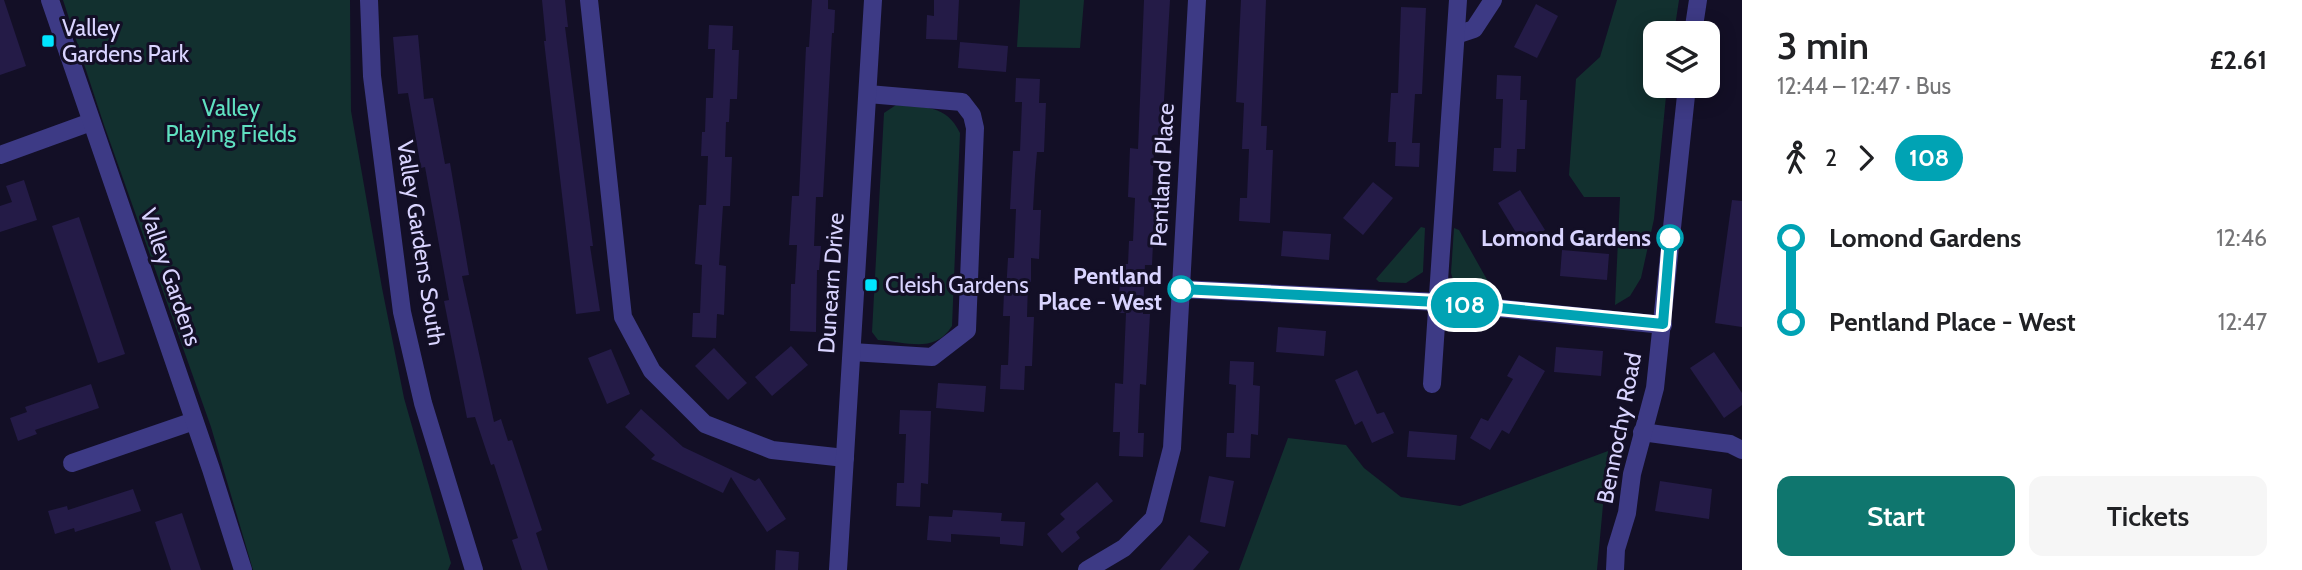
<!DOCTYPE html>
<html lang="en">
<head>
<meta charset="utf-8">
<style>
	body { margin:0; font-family:Cabin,sans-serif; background:#f6f6f6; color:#202124; height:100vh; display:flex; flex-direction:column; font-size:26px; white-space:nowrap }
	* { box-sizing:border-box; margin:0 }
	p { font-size:23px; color:#757577 }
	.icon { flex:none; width:38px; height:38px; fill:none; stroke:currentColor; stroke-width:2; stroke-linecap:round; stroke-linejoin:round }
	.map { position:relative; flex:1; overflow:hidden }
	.side { display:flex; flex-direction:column; background:#fff; width:560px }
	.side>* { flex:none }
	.badge { padding:0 14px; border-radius:23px; font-size:24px; line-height:46px }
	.tools { position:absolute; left:1643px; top:21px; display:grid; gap:14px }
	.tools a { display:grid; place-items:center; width:77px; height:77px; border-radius:14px; background:#fff; box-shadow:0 4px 18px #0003; font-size:35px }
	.map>.badge { position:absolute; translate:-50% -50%; box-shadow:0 0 0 4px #fff }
	.legs { display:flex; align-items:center; gap:10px; height:77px; padding:0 35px; font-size:23px }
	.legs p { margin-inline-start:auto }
	.headline { display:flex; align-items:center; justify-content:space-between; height:119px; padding:0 35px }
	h1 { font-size:38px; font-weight:600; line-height:52px }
	.primary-button { display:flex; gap:14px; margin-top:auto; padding:14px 35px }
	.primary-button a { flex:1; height:80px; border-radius:14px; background:#0f766e; color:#fff; font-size:28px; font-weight:600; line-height:80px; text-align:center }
	.primary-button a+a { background:#f6f6f6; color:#202124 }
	ul { padding:0 35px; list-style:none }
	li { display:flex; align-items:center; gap:24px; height:84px; font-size:26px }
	li i { display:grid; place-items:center; width:10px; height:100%; margin:0 9px; background:currentColor }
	li i::after { content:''; width:18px; height:18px; margin:-9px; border:5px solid; border-radius:50%; background:#fff }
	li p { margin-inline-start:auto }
	li:first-child i { background:linear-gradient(#0000 50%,currentColor 0) }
	li:last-child i { background:linear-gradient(currentColor 50%,#0000 0) }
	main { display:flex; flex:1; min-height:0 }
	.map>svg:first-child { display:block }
	.green { fill:#12302f }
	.building { fill:#241b47 }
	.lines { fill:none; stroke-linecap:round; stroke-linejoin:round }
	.minor { stroke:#3d3a85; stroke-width:18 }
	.tertiary { stroke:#3d3a85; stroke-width:18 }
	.line-1-casing { stroke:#fff; stroke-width:16 }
	.line-1 { stroke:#00a3b4; stroke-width:10 }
	.poi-dot { fill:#00e5ff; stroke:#130f26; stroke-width:2.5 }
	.stop-1-dot { fill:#fff; stroke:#00a3b4; stroke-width:3.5 }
	.labels { text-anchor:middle; stroke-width:6; stroke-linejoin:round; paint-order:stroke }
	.poi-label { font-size:23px; fill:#d9d4ff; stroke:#130f26; text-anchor:start }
	.park-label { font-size:23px; fill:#5fe0c0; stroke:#130f26 }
	.street-label { font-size:23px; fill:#d9d4ff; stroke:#130f26 }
	.stop-label { font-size:23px; font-weight:bold; fill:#d9d4ff; stroke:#130f26; text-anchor:end }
</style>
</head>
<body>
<main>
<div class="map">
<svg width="1742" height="570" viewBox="0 0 1742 570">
	<rect width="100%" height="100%" fill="#130f26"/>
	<g class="green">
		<polygon points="63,0 350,0 351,111 382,288 404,398 451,563 448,570 253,570 211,427 104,125"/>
		<polygon points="1020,0 1084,0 1080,48 1017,47"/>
		<polygon points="1617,0 1679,0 1674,33 1656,33 1656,86 1667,86 1654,219 1641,278 1630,296 1615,305 1620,197 1584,197 1569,175 1576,79 1600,57"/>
		<path d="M896,105C925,108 946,104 960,133L952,326C934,354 908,342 878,340L872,332L884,113Z"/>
		<polygon points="1421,227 1425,228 1423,272 1406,283 1379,282 1376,279"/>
		<polygon points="1454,228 1459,230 1494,292 1464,289 1454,283 1451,273"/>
		<polygon points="1288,438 1346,445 1364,468 1401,497 1460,506 1608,451 1597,570 1239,570"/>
	</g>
	<g class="building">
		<polygon points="0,0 4,0 26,66 0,75"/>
		<polygon points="542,0 565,0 568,27 565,27 593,246 590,246 600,311 576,314 544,41 546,41"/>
		<polygon points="812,0 828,0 828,9 835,10 834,33 832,33 823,197 816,197 814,246 821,246 819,270 817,270 816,332 790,331 791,284 795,284 797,245 789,245 792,196 799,196 806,47 809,47"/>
		<polygon points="934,0 959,0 957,40 926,39 927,15 934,16"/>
		<polygon points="1144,0 1170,0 1161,150 1154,150 1152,198 1159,199 1158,222 1154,222 1152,265 1145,265 1143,314 1150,314 1146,385 1140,384 1138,433 1144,433 1143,457 1119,456 1120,432 1113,432 1115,383 1123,384 1126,313 1118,313 1121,264 1128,264 1129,241 1133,241 1135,198 1128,197 1129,173 1130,148 1138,149"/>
		<polygon points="1241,0 1266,0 1261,126 1267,126 1266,150 1273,150 1270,223 1239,221 1240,198 1247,198 1249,149 1242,149 1244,103 1236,102"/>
		<polygon points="1536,4 1558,16 1537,58 1514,47"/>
		<polygon points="1401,7 1426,8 1422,94 1415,94 1412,143 1420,143 1419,167 1395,166 1396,142 1388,142 1391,93 1398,93"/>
		<polygon points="709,25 733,26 732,50 739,50 737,99 730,99 729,122 726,122 725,157 732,157 730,206 723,206 719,265 726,266 724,315 717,314 716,338 692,337 693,313 700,313 702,265 695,264 699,205 706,205 707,181 708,156 701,156 702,132 705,132 706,98 713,98 715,49 708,49"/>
		<polygon points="418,35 424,99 433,98 445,164 450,163 469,275 462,276 494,422 501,419 508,441 512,440 542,530 536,533 548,570 522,570 512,540 518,538 494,464 491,465 475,417 467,418 444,301 449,300 425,167 421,168 408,93 398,94 393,37"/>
		<polygon points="960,42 1008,46 1006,72 958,68"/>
		<polygon points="1497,75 1521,76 1520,100 1527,100 1525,149 1517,149 1516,172 1493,171 1494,148 1501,148 1503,99 1496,99"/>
		<polygon points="1016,78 1040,79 1039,103 1046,103 1044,152 1037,152 1035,175 1033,210 1041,210 1039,259 1031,258 1031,282 1028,282 1027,317 1034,317 1032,366 1025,366 1024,390 1000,389 1001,365 1008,365 1009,341 1010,316 1003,316 1004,292 1006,292 1008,258 1014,258 1016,209 1010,209 1013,151 1020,151 1022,102 1015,102"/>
		<polygon points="24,180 37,220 0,232 0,206 12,202 6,186"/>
		<polygon points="1373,182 1393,198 1363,235 1343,218"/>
		<polygon points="1520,190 1545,230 1523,244 1498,203"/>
		<polygon points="1732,200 1742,201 1742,327 1715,323"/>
		<polygon points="79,217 125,354 98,363 52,226"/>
		<polygon points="1283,231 1331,234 1329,260 1281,256"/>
		<polygon points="1562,250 1609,254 1607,280 1560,276"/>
		<polygon points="1278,327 1326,331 1324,356 1276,352"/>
		<polygon points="791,346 808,365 772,396 755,377"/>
		<polygon points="1556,347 1603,351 1601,376 1554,372"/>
		<polygon points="714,348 747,383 728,400 695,366"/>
		<polygon points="611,349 630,394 607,404 588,358"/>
		<polygon points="1714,352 1742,393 1742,405 1724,418 1690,368"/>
		<polygon points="1519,355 1545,371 1509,434 1502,430 1490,450 1470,438 1481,418 1488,421 1513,379 1507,376"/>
		<polygon points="1230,361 1254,362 1253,385 1260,386 1258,435 1251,434 1250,458 1226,457 1227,433 1234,433 1236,385 1229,384"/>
		<polygon points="1357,370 1377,414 1384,412 1394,433 1372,443 1362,421 1355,425 1335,380"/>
		<polygon points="938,383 986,386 984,412 936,408"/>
		<polygon points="91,384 99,408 35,430 37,434 18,441 10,418 27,412 25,407"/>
		<polygon points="641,409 683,447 755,481 759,478 786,519 767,532 731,477 723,493 651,459 655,455 625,427"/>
		<polygon points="900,410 931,411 928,484 921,483 920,507 896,506 897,483 904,483 905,458 906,434 899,434"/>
		<polygon points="1409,431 1457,435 1455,460 1407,457"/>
		<polygon points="1209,476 1234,481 1225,527 1200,522"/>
		<polygon points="1660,481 1712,489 1709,519 1655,511"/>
		<polygon points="1097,482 1113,501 1076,532 1080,538 1062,553 1047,534 1065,519 1060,514"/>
		<polygon points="133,489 141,511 75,532 74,528 55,534 48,511 67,506 68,510"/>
		<polygon points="953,510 1002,513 1001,521 1025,522 1023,546 1000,544 1000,537 951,534 951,542 927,540 929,516 952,517"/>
		<polygon points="182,513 201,570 171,570 155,522"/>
		<polygon points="1189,535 1209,552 1193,570 1160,570"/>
		<polygon points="776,550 799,552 798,570 775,570"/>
	</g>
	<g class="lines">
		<g class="minor">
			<polyline points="369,0 372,76 402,312 423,403 474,570"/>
			<polyline points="589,0 623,317 652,371 705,424 772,450 845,458"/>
			<polyline points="1456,35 1474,29 1493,0"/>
			<polyline points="0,155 91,122"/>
			<polyline points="1181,289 1438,302 1663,325"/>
			<polyline points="852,352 932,357 967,330 975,128 972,115 962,102 868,94"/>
			<polyline points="1432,384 1458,0"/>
			<polyline points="1642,432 1730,444 1742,450"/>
			<polyline points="72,463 194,421"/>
			<polyline points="838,570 873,0"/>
			<polyline points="1087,570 1124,548 1154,518 1172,448 1197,0"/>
		</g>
		<g class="tertiary">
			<polyline points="50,0 211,469 243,570"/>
			<polyline points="1693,33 1698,0"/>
			<polyline points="1615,570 1616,549 1627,513 1632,474 1655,388 1687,86"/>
		</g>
	</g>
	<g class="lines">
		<defs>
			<polyline id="line-1" points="1181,289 1438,302 1663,324 1670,238"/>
		</defs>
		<use href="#line-1" class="line-1-casing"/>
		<use href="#line-1" class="line-1"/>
	</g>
	<g class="poi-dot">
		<rect x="41" y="34" width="14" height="14" rx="3.5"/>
		<rect x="864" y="278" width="14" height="14" rx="3.5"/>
	</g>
	<g class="stop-1-dot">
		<circle cx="1670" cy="238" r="12"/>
		<circle cx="1181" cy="289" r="12"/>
	</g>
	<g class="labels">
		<g class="poi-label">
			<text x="62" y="36">Valley<tspan x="62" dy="26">Gardens Park</tspan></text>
			<text x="885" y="293">Cleish Gardens</text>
		</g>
		<g class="park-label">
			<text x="231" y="116">Valley<tspan x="231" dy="26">Playing Fields</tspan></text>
		</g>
		<g class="street-label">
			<text transform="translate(1162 175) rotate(-87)" y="8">Pentland Place</text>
			<text transform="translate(421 243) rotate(81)" y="8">Valley Gardens South</text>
			<text transform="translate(171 277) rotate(71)" y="8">Valley Gardens</text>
			<text transform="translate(831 283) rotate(-86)" y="8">Dunearn Drive</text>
			<text transform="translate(1619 428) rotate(-79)" y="8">Bennochy Road</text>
		</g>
		<g class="stop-label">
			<text x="1651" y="246">Lomond Gardens</text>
			<text x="1162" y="284">Pentland<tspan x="1162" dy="26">Place - West</tspan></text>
		</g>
	</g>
</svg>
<div class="tools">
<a><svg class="icon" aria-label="layers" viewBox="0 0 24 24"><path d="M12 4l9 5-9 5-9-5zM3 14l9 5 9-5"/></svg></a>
</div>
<b class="badge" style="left:1465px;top:305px;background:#00a3b4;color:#fff">108</b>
</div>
<section class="side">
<div class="headline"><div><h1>3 min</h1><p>12:44 – 12:47 · Bus</p></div><b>£2.61</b></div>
<div class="legs"><svg class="icon" aria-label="walk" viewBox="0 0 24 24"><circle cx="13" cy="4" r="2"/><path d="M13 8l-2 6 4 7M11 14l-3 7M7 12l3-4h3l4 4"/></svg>2<svg class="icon" aria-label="forward" viewBox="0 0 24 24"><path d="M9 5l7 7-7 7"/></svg><b class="badge" style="background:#00a3b4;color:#fff">108</b></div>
<ul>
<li><i style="color:#00a3b4"></i><b>Lomond Gardens</b><p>12:46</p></li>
<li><i style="color:#00a3b4"></i><b>Pentland Place - West</b><p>12:47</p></li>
</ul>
<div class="primary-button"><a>Start</a><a>Tickets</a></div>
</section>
</main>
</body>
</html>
